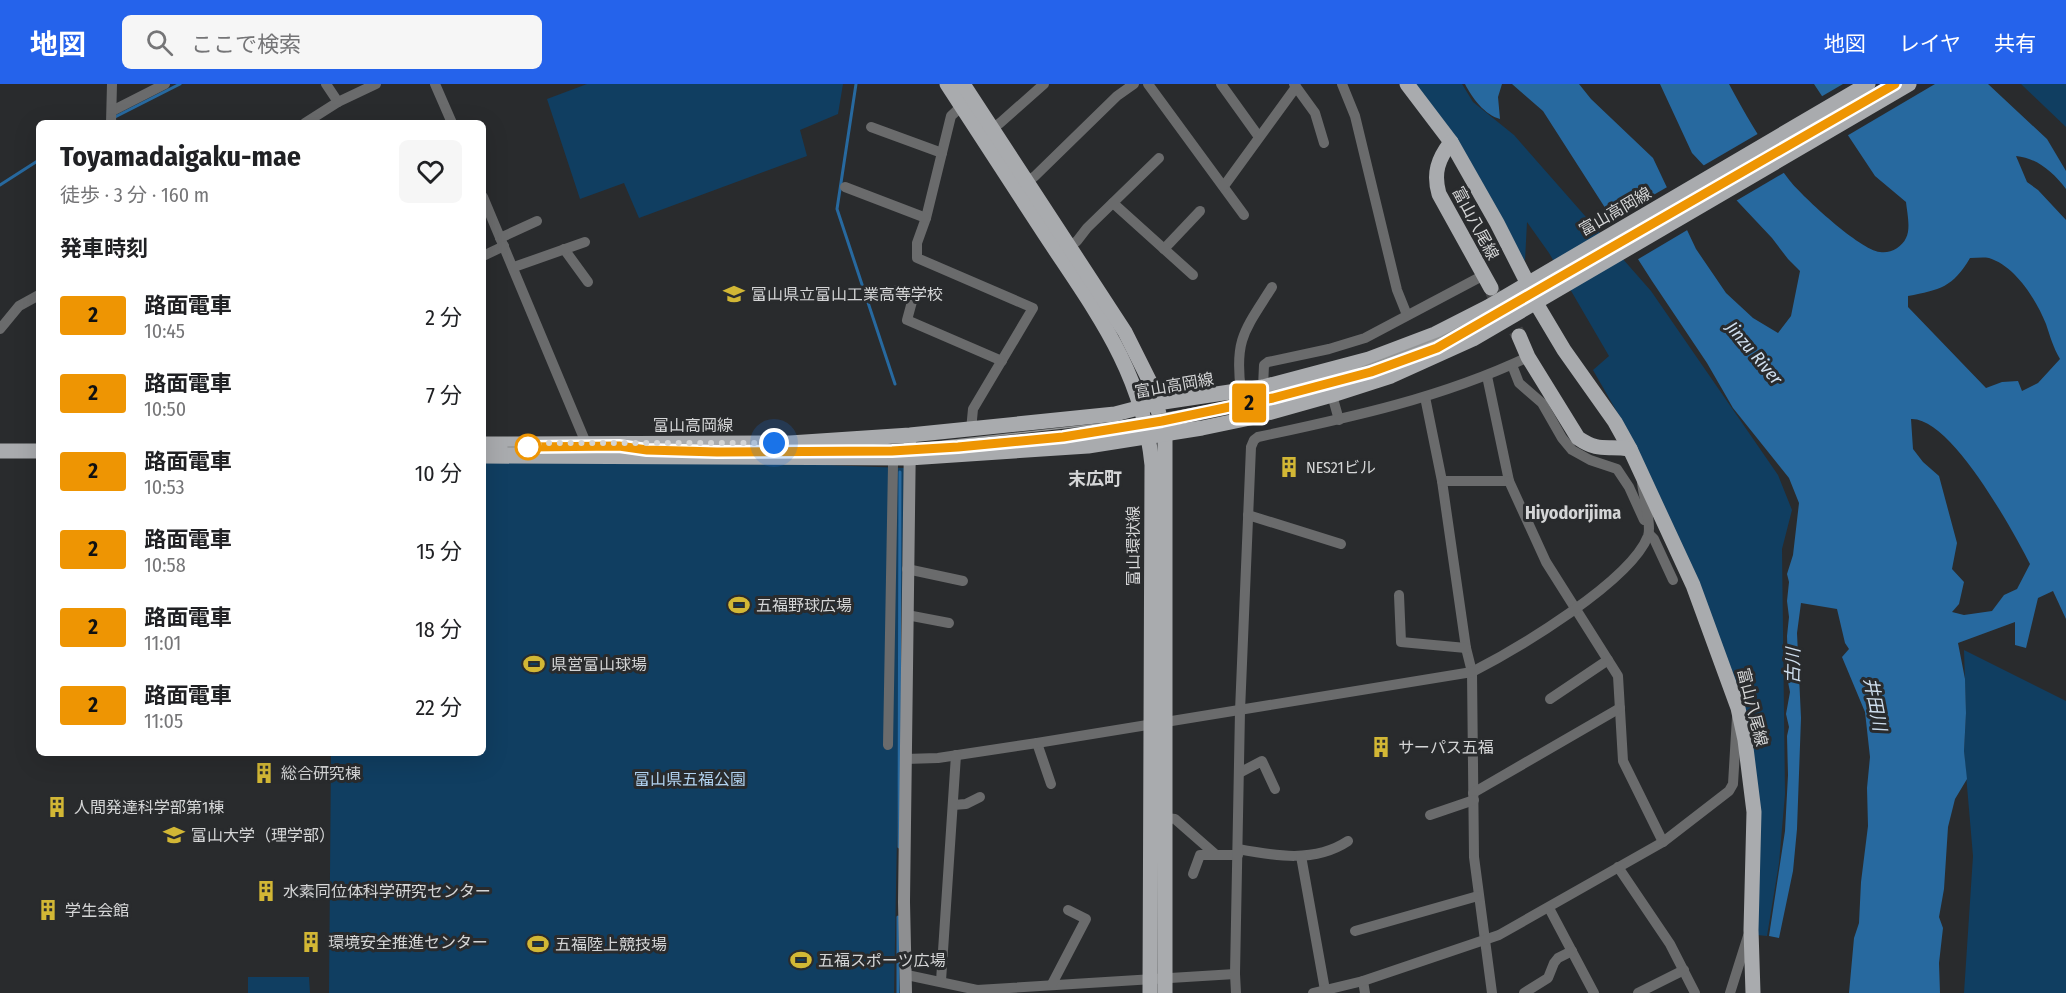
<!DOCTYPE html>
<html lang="ja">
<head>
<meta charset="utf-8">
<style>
	body { margin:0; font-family:"Fira Sans Condensed","Noto Sans JP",sans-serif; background:#f6f6f6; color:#202124; height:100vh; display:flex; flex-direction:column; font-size:22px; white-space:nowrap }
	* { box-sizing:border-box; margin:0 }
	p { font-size:20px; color:#757577 }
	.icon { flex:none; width:33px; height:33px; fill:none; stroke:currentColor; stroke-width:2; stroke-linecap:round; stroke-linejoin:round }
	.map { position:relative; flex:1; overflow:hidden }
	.side { position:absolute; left:36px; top:36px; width:450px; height:636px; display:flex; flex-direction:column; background:#fff; border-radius:9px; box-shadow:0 6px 24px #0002 }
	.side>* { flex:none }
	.badge { padding:0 12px; border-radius:4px; font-size:21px; line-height:39px }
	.you { position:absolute; width:30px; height:30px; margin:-15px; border:4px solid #fff; border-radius:50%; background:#1a73e8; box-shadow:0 0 0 9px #1a73e833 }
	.map>.badge { position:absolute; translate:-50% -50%; box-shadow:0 0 0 3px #fff }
	h2 { padding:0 24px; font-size:22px; line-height:54px }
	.round { display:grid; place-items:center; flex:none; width:63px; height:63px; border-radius:9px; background:#f6f6f6 }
	.overview { display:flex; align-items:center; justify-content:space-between; height:102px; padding:0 24px }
	h1 { font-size:28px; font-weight:700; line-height:45px }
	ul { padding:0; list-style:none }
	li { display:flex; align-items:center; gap:18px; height:78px; padding:0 24px }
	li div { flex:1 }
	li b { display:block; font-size:22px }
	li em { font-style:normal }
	li .badge { min-width:66px; font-weight:700; text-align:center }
	header { display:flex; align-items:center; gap:36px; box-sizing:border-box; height:84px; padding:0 30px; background:#2563eb; color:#fff }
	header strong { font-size:28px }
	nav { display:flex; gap:33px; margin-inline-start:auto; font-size:21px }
	.search { width:420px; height:54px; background:#f6f6f6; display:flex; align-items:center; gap:15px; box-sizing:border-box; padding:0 21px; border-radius:9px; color:#757577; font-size:22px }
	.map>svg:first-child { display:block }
	.green { fill:#103e61 }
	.water { fill:#27699f; fill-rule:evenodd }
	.pier { fill:#292b2d }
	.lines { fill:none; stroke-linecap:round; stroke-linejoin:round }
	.stream { stroke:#27699f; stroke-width:3 }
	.primary-tunnel { stroke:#434446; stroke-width:15; stroke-dasharray:15 8; stroke-linecap:butt }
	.street { stroke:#6a6b6c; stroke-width:10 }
	.secondary { stroke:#8e8f91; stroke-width:12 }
	.primary { stroke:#a9abae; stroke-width:15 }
	.tram { stroke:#939596; stroke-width:1.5 }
	.line-casing { stroke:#fff; stroke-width:14 }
	.line { stroke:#ee9503; stroke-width:9 }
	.walk { stroke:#d4d5d6; stroke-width:6; stroke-dasharray:0 10.8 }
	.stop-dot { fill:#fff; stroke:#ee9503; stroke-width:3 }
	.labels { text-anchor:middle; stroke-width:6; stroke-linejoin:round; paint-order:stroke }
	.street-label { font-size:16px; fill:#d4d5d6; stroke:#292b2d }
	.poi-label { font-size:16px; fill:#d4d5d6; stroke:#292b2d; text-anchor:start }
	.park-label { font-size:16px; fill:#b1d2f0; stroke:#292b2d }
	.water-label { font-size:18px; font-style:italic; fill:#cfdfef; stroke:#292b2d }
	.neighbourhood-label { font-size:18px; font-weight:bold; fill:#d4d5d6; stroke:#292b2d }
</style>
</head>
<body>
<header>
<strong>地図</strong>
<div class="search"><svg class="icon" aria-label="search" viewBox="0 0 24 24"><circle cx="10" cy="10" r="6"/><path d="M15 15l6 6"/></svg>ここで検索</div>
<nav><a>地図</a><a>レイヤ</a><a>共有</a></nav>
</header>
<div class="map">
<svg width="2066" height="909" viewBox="0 0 2066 909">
	<rect width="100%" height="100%" fill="#292b2d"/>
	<g class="green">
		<polygon points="587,0 843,0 838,30 800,46 807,72 639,134 624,99 580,115 547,15"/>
		<polygon points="1413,0 1462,0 1473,18 1514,51 1651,207 1778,391 1792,426 1782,465 1785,710 1779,779 1767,852 1757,851 1743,624 1621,335 1593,286 1609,272 1549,169 1527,138 1525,177"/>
		<polygon points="2021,0 2066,0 2066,43"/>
		<polygon points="483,371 623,373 904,384 894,909 329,909 331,669 483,669"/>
		<polygon points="1964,566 2066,617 2066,909 1964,909 1973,772 1964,667 1966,629"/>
		<polygon points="248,893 309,893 310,909 248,909"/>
	</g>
	<g class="water">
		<path d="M1465,0H1502L1498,13L1500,35C1485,31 1472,14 1465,0Z"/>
		<path d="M1512,0H1579L1591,15L1653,74L1696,165L1726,209L1753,234L1778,249L1791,232L1800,187L1788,175L1772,154L1692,69L1660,0H1729C1747,34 1767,67 1790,97C1803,113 1860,166 1880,168C1890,170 1902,163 1906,154C1911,145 1907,128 1906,118L1875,92L1814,0H1988L2047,55L2066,87V105C2053,88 2037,74 2016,72L2027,98L2038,106L2066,136V535L2053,507L2038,514L2026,564L2015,561V538L1958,559L1965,595L1966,629L1964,667L1967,695L1955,715L1948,743L1944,805L1939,833L1943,844L1939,879L1940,909H1849L1854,854L1859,839L1861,798L1868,742L1867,704L1870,673L1865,628L1842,573L1849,565L1845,559L1837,525L1801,519L1797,549L1801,634L1797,745L1793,787L1779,854L1769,852L1785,747L1788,691L1787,652L1789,643L1786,630L1790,608L1787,593L1788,581L1787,552L1789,533L1787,517L1789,498L1787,490L1793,471L1799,419L1789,394L1733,324L1707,279L1652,197L1543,27ZM1970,174C1976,174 1983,173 1989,174C2015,182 2036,215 2046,240C2050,252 2053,263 2060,275L2038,299L2022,307L2018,297L2002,298L1986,304L1908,223V212C1940,206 1953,203 1970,174ZM1911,335C1951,333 2013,447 2030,480L2017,505L2004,511L1992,527L1964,531L1952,528L1959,520L1964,498L1952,485L1957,459L1939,392L1923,378L1913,365Z"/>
	</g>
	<g class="pier">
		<polygon points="1843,0 1935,0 1845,53 1819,14"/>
		<polygon points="1761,48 1787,87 1734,118 1701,83"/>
		<polygon points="1669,102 1689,145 1635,177 1610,136"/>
	</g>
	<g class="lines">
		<g class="stream">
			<polyline points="856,0 837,125 895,300"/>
			<polyline points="115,33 180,0"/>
			<polyline points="0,101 39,76"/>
			<polyline points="899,763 900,388"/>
			<polyline points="898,909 898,833"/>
		</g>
		<polyline class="primary-tunnel" points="1492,207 1519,252"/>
		<g class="street">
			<polyline points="326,0 338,18"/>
			<polyline points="435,0 452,39"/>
			<polyline points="1148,0 1244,131"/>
			<polyline points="1221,0 1259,53"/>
			<polyline points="1294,0 1315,29 1324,59"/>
			<polyline points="1342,0 1355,32 1397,206 1407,231"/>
			<polyline points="965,19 951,32 926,134 917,159 917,174 1033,224 973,325 971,346"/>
			<polyline points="112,27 165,0"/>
			<polyline points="111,39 112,0"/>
			<polyline points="305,39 338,18 376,0"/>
			<polyline points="871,43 942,69"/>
			<polyline points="988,47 1000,39 1044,0"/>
			<polyline points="1023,101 1035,92 1117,12 1134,0"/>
			<polyline points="1224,102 1296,3"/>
			<polyline points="845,103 926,134"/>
			<polyline points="483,113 586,359"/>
			<polyline points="1113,119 1193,191"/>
			<polyline points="500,154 537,137"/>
			<polyline points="564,165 588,198"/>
			<polyline points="1065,165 1077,157 1087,144 1159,74"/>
			<polyline points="1164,165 1200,127"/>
			<polyline points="483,172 504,162"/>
			<polyline points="514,183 585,158"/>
			<polyline points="895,206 913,214 907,236 1002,277"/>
			<polyline points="0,245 19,222 39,211"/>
			<polyline points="1512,281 1519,299 1542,319 1562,354 1572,366 1590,376 1617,385 1629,403 1644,436"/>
			<polyline points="1263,303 1264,281 1268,278 1329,265 1365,254 1484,191"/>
			<path d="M1241,307C1234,255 1245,246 1272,203"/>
			<polyline points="1332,311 1339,336"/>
			<polyline points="1425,313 1442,397 1466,564 1472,588 1474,773 1492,909"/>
			<polyline points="1442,397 1509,397 1487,292"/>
			<polyline points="1509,397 1546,478 1618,592 1623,677 1663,758"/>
			<polyline points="1248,431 1341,460"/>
			<polyline points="1649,450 1654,455 1673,496"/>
			<polyline points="907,485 963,497"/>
			<polyline points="1399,511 1401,558 1466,564"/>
			<polyline points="907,531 949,539"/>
			<polyline points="1550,615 1608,576"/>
			<polyline points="1037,659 1051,700"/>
			<polyline points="888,661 893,381"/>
			<path d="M905,675L938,674L1037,659L1472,588C1517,565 1630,498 1648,452C1652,441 1643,411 1642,398"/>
			<polyline points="1239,689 1262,677 1275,705"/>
			<polyline points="1473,709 1620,624"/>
			<polyline points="953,721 966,720 980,713"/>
			<polyline points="1430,731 1474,716"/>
			<polyline points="1166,734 1175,735 1215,770"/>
			<path d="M1238,765C1275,772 1315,779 1348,757"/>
			<polyline points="1301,772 1325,906"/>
			<polyline points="1618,783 1670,860 1695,909"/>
			<polyline points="1193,790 1200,771 1238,771"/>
			<polyline points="1549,824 1594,909"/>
			<polyline points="1355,847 1478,812"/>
			<polyline points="907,891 977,906 1235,890"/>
			<polyline points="941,897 956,671"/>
			<polyline points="1363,897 1365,909"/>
			<polyline points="1052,900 1086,835 1068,826"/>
			<path d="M1236,909L1235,890L1240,627L1251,363L1254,356L1258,353C1352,333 1441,314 1528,273"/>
			<polyline points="1313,909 1363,897 1499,851 1663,758 1729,707 1733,700 1737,633"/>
			<polyline points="1524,909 1548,894 1554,879 1558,874 1572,867"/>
			<polyline points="1638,909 1684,886"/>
			<polyline points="1730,909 1748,852"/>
		</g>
		<polyline class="secondary" points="906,909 904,818 910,351"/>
		<g class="primary">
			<path d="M947,0C979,49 1011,99 1044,149C1094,225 1143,287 1152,381L1150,909"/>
			<polyline points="963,0 1125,248 1150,298 1165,351 1165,909"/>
			<polyline points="1407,0 1451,58 1497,139 1528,200"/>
			<path d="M1451,58C1438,75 1433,89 1439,110L1491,204"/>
			<polyline points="1536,219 1564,266 1615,338 1630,365 1693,501 1738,624 1745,656 1754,728 1751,846 1753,909"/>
			<path d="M1519,252L1528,273L1578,354C1600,369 1606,361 1630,365"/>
			<polyline points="483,360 790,359 910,351 1115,330 1157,319 1263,303 1369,275 1435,250 1488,223 1868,0"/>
			<polyline points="0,367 39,367"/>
			<polyline points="483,372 909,374 1088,362 1202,344 1250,334 1332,311 1391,292 1473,255 1909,0"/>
		</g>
		<g class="tram">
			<polyline points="1877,11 1895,0"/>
			<polyline points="508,363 909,361 1117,338 1212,321 1317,297 1350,288 1441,253 1506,220 1882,0"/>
		</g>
	</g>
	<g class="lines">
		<defs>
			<polyline id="line" points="528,363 619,362 647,366 717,368 892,367 958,363 1063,353 1162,337 1273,314 1371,288 1437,264 1895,0"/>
		</defs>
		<use href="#line" class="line-casing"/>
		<use href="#line" class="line"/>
		<polyline class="walk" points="528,363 542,359 774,359"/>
	</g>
	<defs>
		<symbol id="school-bare" viewBox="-9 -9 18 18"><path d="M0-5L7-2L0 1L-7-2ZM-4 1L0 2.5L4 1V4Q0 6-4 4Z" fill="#d2b735" stroke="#292b2d" stroke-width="2.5" paint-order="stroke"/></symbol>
		<symbol id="building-bare" viewBox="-9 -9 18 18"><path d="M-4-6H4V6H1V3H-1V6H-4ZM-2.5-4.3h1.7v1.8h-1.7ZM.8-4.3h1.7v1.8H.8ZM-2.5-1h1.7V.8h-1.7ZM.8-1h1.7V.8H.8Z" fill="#d2b735" stroke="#292b2d" stroke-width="2.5" paint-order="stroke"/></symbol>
		<symbol id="stadium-bare" viewBox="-9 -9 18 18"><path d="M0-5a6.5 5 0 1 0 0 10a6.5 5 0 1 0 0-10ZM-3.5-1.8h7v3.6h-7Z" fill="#d2b735" stroke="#292b2d" stroke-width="2.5" paint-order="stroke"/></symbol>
		<symbol id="university-bare" viewBox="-9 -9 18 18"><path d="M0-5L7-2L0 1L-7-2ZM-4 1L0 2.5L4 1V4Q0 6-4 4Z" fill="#d2b735" stroke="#292b2d" stroke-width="2.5" paint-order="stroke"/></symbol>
	</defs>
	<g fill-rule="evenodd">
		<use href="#school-bare" x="719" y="195" width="30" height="30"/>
		<use href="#building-bare" x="1274" y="368" width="30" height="30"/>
		<use href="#stadium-bare" x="724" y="506" width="30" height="30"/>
		<use href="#stadium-bare" x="519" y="565" width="30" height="30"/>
		<use href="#building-bare" x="1366" y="648" width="30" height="30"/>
		<use href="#building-bare" x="249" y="674" width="30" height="30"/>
		<use href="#building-bare" x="42" y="708" width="30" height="30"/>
		<use href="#university-bare" x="159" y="736" width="30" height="30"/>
		<use href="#building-bare" x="251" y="792" width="30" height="30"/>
		<use href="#building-bare" x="33" y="811" width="30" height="30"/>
		<use href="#building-bare" x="296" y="843" width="30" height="30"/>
		<use href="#stadium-bare" x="523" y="845" width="30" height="30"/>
		<use href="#stadium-bare" x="786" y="861" width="30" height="30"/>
	</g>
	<circle class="stop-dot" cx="528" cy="363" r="12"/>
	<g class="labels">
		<g class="street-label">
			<text transform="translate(1615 127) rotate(-30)" y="6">富山高岡線</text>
			<text transform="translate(1476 139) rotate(62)" y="6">富山八尾線</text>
			<text transform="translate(1174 301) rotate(-10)" y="6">富山高岡線</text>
			<text x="693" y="347">富山高岡線</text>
			<text transform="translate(1133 462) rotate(-90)" y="6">富山環状線</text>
			<text transform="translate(1753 623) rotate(76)" y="6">富山八尾線</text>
		</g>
		<g class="poi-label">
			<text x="751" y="216">富山県立富山工業高等学校</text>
			<text x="1306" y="389">NES21ビル</text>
			<text x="756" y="527">五福野球広場</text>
			<text x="551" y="586">県営富山球場</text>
			<text x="1398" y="669">サーパス五福</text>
			<text x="281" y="695">総合研究棟</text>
			<text x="74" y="729">人間発達科学部第1棟</text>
			<text x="191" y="757">富山大学（理学部）</text>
			<text x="283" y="813">水素同位体科学研究センター</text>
			<text x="65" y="832">学生会館</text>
			<text x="328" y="864">環境安全推進センター</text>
			<text x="555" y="866">五福陸上競技場</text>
			<text x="818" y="882">五福スポーツ広場</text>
		</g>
		<g class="park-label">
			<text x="690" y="701">富山県五福公園</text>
		</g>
		<g class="water-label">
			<text transform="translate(1754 269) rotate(50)" y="6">Jinzu River</text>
			<text transform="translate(1793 582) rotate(-89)" y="6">古川</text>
			<text transform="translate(1875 620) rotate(79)" y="6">井田川</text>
		</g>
		<g class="neighbourhood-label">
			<text x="1095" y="401">末広町</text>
			<text x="1573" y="435">Hiyodorijima</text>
		</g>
	</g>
</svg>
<div class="you" style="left:774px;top:359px"></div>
<b class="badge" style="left:1249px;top:319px;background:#ee9503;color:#111">2</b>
<section class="side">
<div class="overview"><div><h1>Toyamadaigaku-mae</h1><p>徒歩 · 3 分 · 160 m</p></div><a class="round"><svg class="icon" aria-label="heart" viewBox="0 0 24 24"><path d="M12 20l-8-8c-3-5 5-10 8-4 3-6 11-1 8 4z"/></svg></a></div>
<h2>発車時刻</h2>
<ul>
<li><span class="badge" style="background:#ee9503;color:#111">2</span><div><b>路面電車</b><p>10:45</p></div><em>2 分</em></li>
<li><span class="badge" style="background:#ee9503;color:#111">2</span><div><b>路面電車</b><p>10:50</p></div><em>7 分</em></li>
<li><span class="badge" style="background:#ee9503;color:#111">2</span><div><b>路面電車</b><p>10:53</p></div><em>10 分</em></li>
<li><span class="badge" style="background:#ee9503;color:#111">2</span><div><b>路面電車</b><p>10:58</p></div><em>15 分</em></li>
<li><span class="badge" style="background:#ee9503;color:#111">2</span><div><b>路面電車</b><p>11:01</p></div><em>18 分</em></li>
<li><span class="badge" style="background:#ee9503;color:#111">2</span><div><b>路面電車</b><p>11:05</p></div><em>22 分</em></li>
</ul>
</section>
</div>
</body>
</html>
